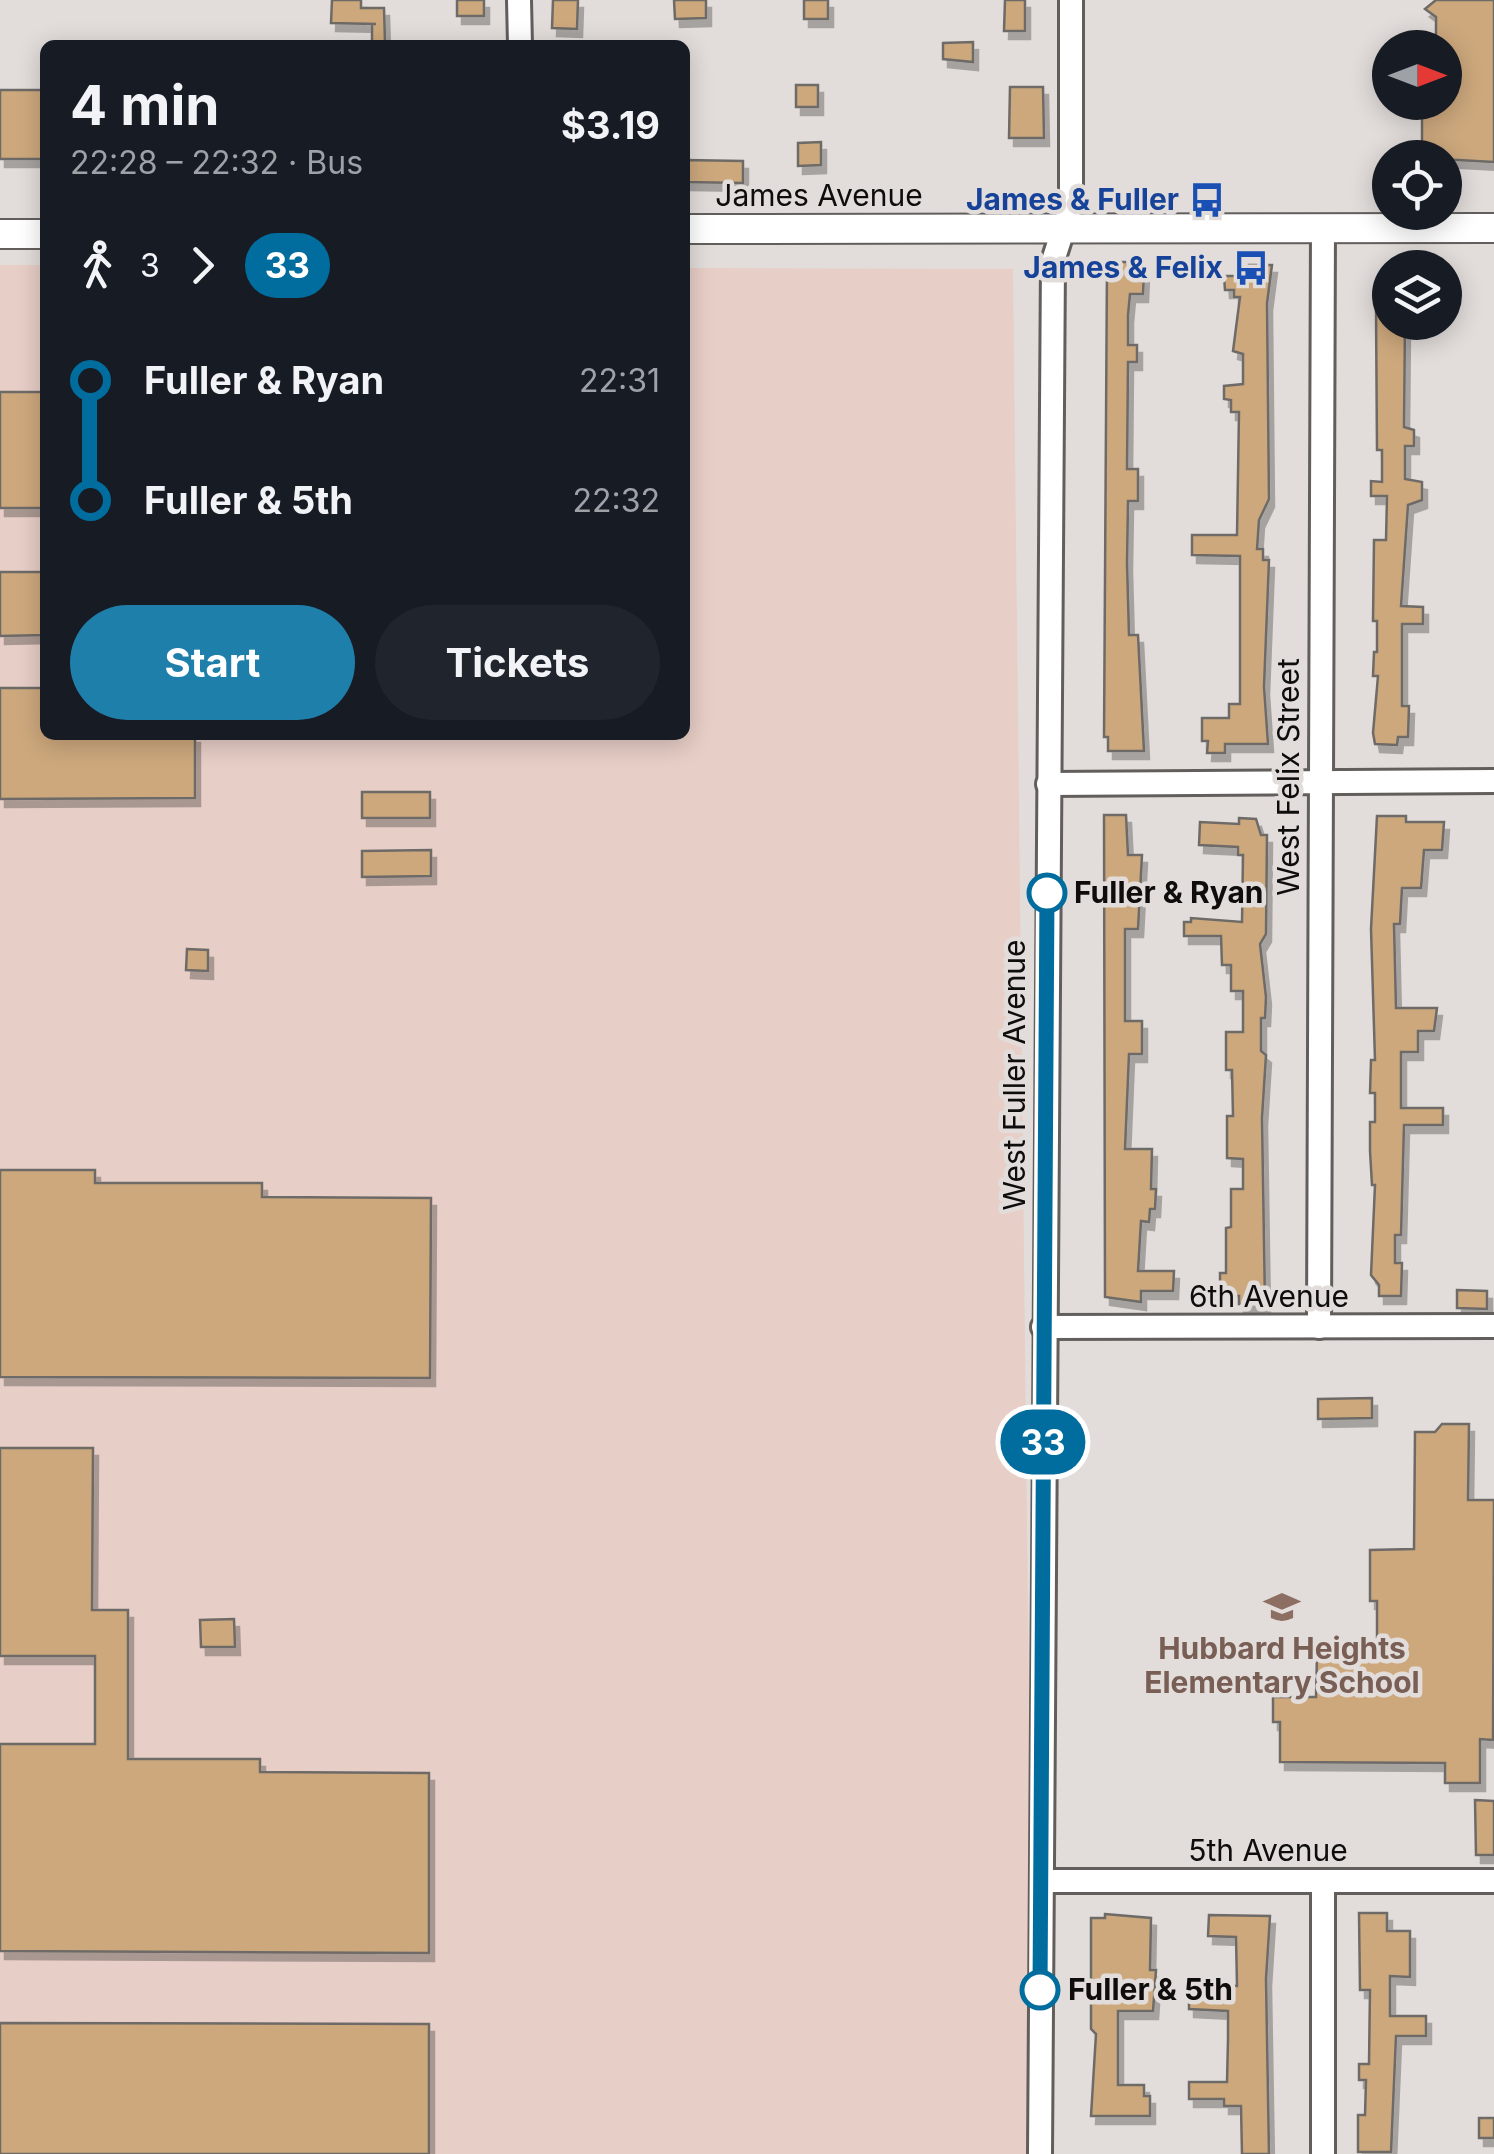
<!DOCTYPE html>
<html lang="en">
<head>
<meta charset="utf-8">
<style>
	body { margin:0; font-family:Inter,sans-serif; background:#20242c; color:#f1f3f6; height:100vh; display:flex; flex-direction:column; font-size:38px; white-space:nowrap }
	* { box-sizing:border-box; margin:0 }
	p { font-size:32px; color:#9ea1a6 }
	.icon { flex:none; width:55px; height:55px; fill:none; stroke:currentColor; stroke-width:2; stroke-linecap:round; stroke-linejoin:round }
	.map { position:relative; flex:1; overflow:hidden }
	.sheet { position:absolute; left:40px; top:40px; width:650px; height:700px; display:flex; flex-direction:column; background:#171b24; border-radius:15px; box-shadow:0 5px 25px #0003 }
	.sheet>* { flex:none }
	.badge { padding:0 20px; border-radius:32px; font-size:35px; line-height:65px }
	.needle { width:65px; rotate:90deg }
	.buttons { position:absolute; left:1372px; top:30px; display:grid; gap:20px }
	.buttons a { display:grid; place-items:center; width:90px; height:90px; border-radius:50%; background:#171b24; box-shadow:0 5px 25px #0003; font-size:50px }
	.map>.badge { position:absolute; translate:-50% -50%; box-shadow:0 0 0 5px #fff }
	.legs { display:flex; align-items:center; gap:15px; height:110px; padding:0 30px; font-size:32px }
	.legs p { margin-inline-start:auto }
	.headline { display:flex; align-items:center; justify-content:space-between; height:170px; padding:0 30px }
	h1 { font-size:55px; font-weight:700; line-height:75px }
	.action { display:flex; gap:20px; margin-top:auto; padding:20px 30px }
	.action a { flex:1; height:115px; border-radius:60px; background:#1f7fab; color:#fff; font-size:40px; font-weight:700; line-height:115px; text-align:center }
	.action a+a { background:#20242c; color:#f1f3f6 }
	ul { padding:0 30px; list-style:none }
	li { display:flex; align-items:center; gap:35px; height:120px; font-size:38px }
	li i { display:grid; place-items:center; width:15px; height:100%; margin:0 12px; background:currentColor }
	li i::after { content:''; width:25px; height:25px; margin:-12px; border:8px solid; border-radius:50%; background:#171b24 }
	li p { margin-inline-start:auto }
	li:first-child i { background:linear-gradient(#0000 50%,currentColor 0) }
	li:last-child i { background:linear-gradient(currentColor 50%,#0000 0) }
	.map>svg:first-child { display:block }
	.industrial { fill:#e7cec6 }
	.building { fill:#cda87d; stroke:#6e6b67; stroke-width:2.5; filter:url(#shadow) }
	.lines { fill:none; stroke-linecap:round; stroke-linejoin:round }
	.minor-casing { stroke:#625e5b; stroke-width:28 }
	.major-casing { stroke:#625e5b; stroke-width:32 }
	.minor { stroke:#fff; stroke-width:22 }
	.major { stroke:#fff; stroke-width:28 }
	.line-1-casing { stroke:#fff; stroke-width:22 }
	.line-1 { stroke:#006d9e; stroke-width:15 }
	.stop-1-dot { fill:#fff; stroke:#006d9e; stroke-width:5 }
	.labels { text-anchor:middle; stroke-width:9; stroke-linejoin:round; paint-order:stroke }
	.street-label { font-size:30px; fill:#0e0d0c; stroke:#e2ddda }
	.transit-label { font-size:30px; font-weight:bold; fill:#164399; stroke:#e2ddda; text-anchor:end }
	.stop-label { font-size:30px; font-weight:bold; fill:#0e0d0c; stroke:#e2ddda; text-anchor:start }
	.education-label { font-size:30px; font-weight:bold; fill:#785e54; stroke:#e2ddda }
</style>
</head>
<body>
<div class="map">
<svg width="1494" height="2154" viewBox="0 0 1494 2154">
	<defs>
		<filter id="shadow"><feDropShadow dx="5" dy="8" stdDeviation="0" flood-color="#0004"/></filter>
	</defs>
	<rect width="100%" height="100%" fill="#e2ddda"/>
	<polygon class="industrial" points="0,265 45,265 45,735 685,735 685,268 1013,269 1034,2154 0,2154"/>
	<g class="building">
		<polygon points="332,0 361,0 361,8 384,8 385,42 372,42 372,24 376,24 331,23"/>
		<rect x="457" y="0" width="27" height="16"/>
		<polygon points="553,0 578,0 577,29 552,28"/>
		<polygon points="674,0 706,0 706,18 675,19"/>
		<rect x="804" y="0" width="24" height="19"/>
		<polygon points="1005,0 1025,0 1025,31 1004,31"/>
		<polygon points="1436,0 1494,0 1494,162 1422,158 1422,102 1445,102 1445,48 1436,48 1436,17 1425,9"/>
		<polygon points="973,42 973,62 943,59 943,43"/>
		<rect x="796" y="85" width="22" height="22"/>
		<polygon points="1010,87 1043,87 1044,138 1009,138"/>
		<rect x="0" y="90" width="45" height="69"/>
		<polygon points="821,142 821,165 798,166 798,143"/>
		<polygon points="685,160 743,161 743,183 685,182"/>
		<polygon points="1107,262 1129,262 1128,270 1144,271 1143,294 1130,294 1128,315 1128,345 1137,345 1137,362 1128,362 1127,469 1138,469 1138,501 1128,501 1127,563 1129,635 1138,635 1144,751 1108,751 1108,737 1104,737"/>
		<polygon points="1249,265 1272,265 1267,303 1269,499 1259,520 1257,549 1263,549 1263,560 1269,560 1264,687 1268,744 1225,744 1225,753 1207,753 1208,741 1202,741 1202,718 1229,718 1229,704 1240,704 1240,556 1192,555 1192,535 1237,535 1239,412 1231,412 1231,400 1224,399 1224,386 1243,384 1243,354 1233,351 1240,297 1234,297 1234,290 1225,290 1224,276 1249,276"/>
		<polygon points="1376,311 1390,311 1390,322 1405,322 1404,427 1414,430 1414,446 1405,446 1405,479 1422,482 1422,500 1408,505 1401,606 1423,607 1423,624 1402,624 1402,706 1409,706 1408,737 1398,737 1397,745 1375,744 1373,733 1378,676 1373,676 1374,652 1377,652 1377,621 1373,621 1374,540 1386,540 1387,496 1371,496 1371,481 1382,482 1382,450 1377,450"/>
		<rect x="0" y="392" width="45" height="116"/>
		<polygon points="0,572 45,572 45,635 0,636"/>
		<polygon points="0,688 45,688 45,735 195,735 195,798 0,799"/>
		<rect x="362" y="792" width="68" height="26"/>
		<polygon points="1104,815 1126,815 1128,855 1142,855 1138,929 1125,929 1125,1021 1142,1021 1142,1054 1129,1054 1125,1149 1152,1149 1151,1189 1156,1189 1155,1209 1150,1209 1149,1222 1141,1221 1138,1271 1174,1271 1173,1291 1141,1291 1141,1302 1105,1297"/>
		<polygon points="1377,816 1406,816 1406,822 1444,822 1442,850 1424,850 1421,888 1402,888 1400,924 1394,924 1396,1008 1437,1008 1434,1031 1418,1031 1418,1052 1401,1052 1401,1108 1443,1108 1443,1125 1404,1125 1401,1235 1395,1235 1395,1263 1402,1263 1401,1296 1379,1296 1379,1285 1371,1275 1375,1185 1372,1185 1370,1151 1370,1122 1375,1122 1375,1093 1370,1093 1371,1060 1375,1060 1371,929"/>
		<polygon points="1239,818 1256,819 1261,835 1267,835 1266,934 1260,944 1266,997 1265,1018 1261,1018 1261,1051 1266,1055 1262,1118 1265,1304 1239,1304 1239,1296 1220,1296 1220,1273 1226,1273 1226,1228 1231,1227 1231,1189 1243,1189 1243,1159 1227,1158 1227,1116 1233,1116 1232,1070 1226,1070 1226,1032 1243,1032 1243,991 1231,991 1231,965 1222,965 1221,936 1184,936 1184,922 1191,922 1191,918 1242,922 1243,855 1238,855 1238,847 1199,845 1200,822 1239,824"/>
		<polygon points="431,850 431,876 362,877 362,851"/>
		<polygon points="187,949 208,950 208,971 186,970"/>
		<polygon points="0,1170 95,1170 95,1183 262,1183 262,1197 431,1198 430,1378 0,1377"/>
		<polygon points="1457,1290 1487,1291 1487,1309 1457,1308"/>
		<polygon points="1372,1398 1372,1418 1318,1419 1318,1399"/>
		<polygon points="1442,1424 1469,1424 1468,1500 1494,1500 1493,1740 1480,1739 1480,1783 1445,1783 1445,1763 1280,1762 1280,1722 1273,1722 1273,1697 1316,1697 1317,1654 1377,1654 1377,1601 1370,1601 1370,1550 1414,1549 1415,1432 1435,1432"/>
		<polygon points="0,1448 93,1448 92,1610 128,1610 128,1759 260,1759 260,1772 429,1773 429,1953 0,1951 0,1744 95,1744 95,1656 0,1656"/>
		<polygon points="234,1619 235,1647 201,1647 200,1620"/>
		<polygon points="1475,1800 1494,1801 1494,1855 1476,1855"/>
		<polygon points="1359,1913 1387,1913 1387,1931 1410,1931 1410,1977 1390,1976 1390,2016 1426,2016 1426,2036 1396,2036 1391,2152 1358,2152 1358,2115 1365,2115 1366,2080 1359,2080 1359,2064 1369,2064 1370,1990 1360,1990"/>
		<polygon points="1105,1914 1151,1918 1150,1970 1156,1970 1153,2011 1118,2011 1118,2085 1144,2085 1144,2096 1150,2096 1150,2116 1091,2116 1096,2034 1091,2029 1091,1918 1105,1918"/>
		<polygon points="1209,1915 1270,1916 1266,1979 1269,2154 1242,2154 1241,2106 1224,2106 1224,2099 1189,2099 1189,2082 1227,2082 1228,2039 1228,2011 1189,2009 1189,1994 1201,1994 1201,1984 1237,1986 1236,1937 1208,1936"/>
		<polygon points="0,2023 429,2024 429,2154 0,2154"/>
		<rect x="1479" y="2118" width="15" height="20"/>
	</g>
	<g class="lines">
		<defs>
			<g id="minor">
				<polyline points="519,0 520,45"/>
				<polyline points="1048,784 1494,781"/>
				<polyline points="1043,1327 1494,1326"/>
				<polyline points="1319,1327 1323,228"/>
				<polyline points="1042,1881 1494,1881"/>
				<polyline points="1040,2154 1053,261 1071,205 1071,0"/>
				<polyline points="1323,2154 1323,1881"/>
			</g>
			<g id="major">
				<polyline points="685,229 1494,228"/>
				<polyline points="0,234 45,234"/>
			</g>
		</defs>
		<use href="#minor" class="minor-casing"/>
		<use href="#major" class="major-casing"/>
		<use href="#minor" class="minor"/>
		<use href="#major" class="major"/>
	</g>
	<g class="lines">
		<defs>
			<polyline id="line-1" points="1040,1990 1047,893"/>
		</defs>
		<use href="#line-1" class="line-1-casing"/>
		<use href="#line-1" class="line-1"/>
	</g>
	<defs>
		<symbol id="bus-bare" viewBox="-9 -9 18 18"><path d="M-5-6H5V4H4V6H2V4H-2V6H-4V4H-5ZM-3.5-4V0h7V-4ZM-3.5 1.2v1.5H-2V1.2ZM2 1.2v1.5H3.5V1.2Z" fill="#1a4fb4" stroke="#e2ddda" stroke-width="2.5" paint-order="stroke"/></symbol>
		<symbol id="school-bare" viewBox="-9 -9 18 18"><path d="M0-5L7-2L0 1L-7-2ZM-4 1L0 2.5L4 1V4Q0 6-4 4Z" fill="#8d6e63" stroke="#e2ddda" stroke-width="2.5" paint-order="stroke"/></symbol>
	</defs>
	<g fill-rule="evenodd">
		<use href="#bus-bare" x="1182" y="175" width="50" height="50"/>
		<use href="#bus-bare" x="1226" y="243" width="50" height="50"/>
		<use href="#school-bare" x="1257" y="1582" width="50" height="50"/>
	</g>
	<g class="stop-1-dot">
		<circle cx="1047" cy="893" r="18"/>
		<circle cx="1040" cy="1990" r="18"/>
	</g>
	<g class="labels">
		<g class="street-label">
			<text x="819" y="206">James Avenue</text>
			<text transform="translate(1289 777) rotate(-90)" y="10">West Felix Street</text>
			<text transform="translate(1015 1075) rotate(-90)" y="10">West Fuller Avenue</text>
			<text x="1269" y="1307">6th Avenue</text>
			<text x="1268" y="1861">5th Avenue</text>
		</g>
		<g class="transit-label">
			<text x="1179" y="210">James &amp; Fuller</text>
			<text x="1223" y="278">James &amp; Felix</text>
		</g>
		<g class="stop-label">
			<text x="1074" y="903">Fuller &amp; Ryan</text>
			<text x="1068" y="2000">Fuller &amp; 5th</text>
		</g>
		<g class="education-label">
			<text x="1282" y="1659">Hubbard Heights<tspan x="1282" dy="34">Elementary School</tspan></text>
		</g>
	</g>
</svg>
<div class="buttons">
<a><svg class="needle" viewBox="-14 -14 28 28"><path d="M0-13l5 13h-10z" fill="#e53935"/><path d="M0 13l5-13h-10z" fill="#9ea1a6"/></svg></a>
<a><svg class="icon" aria-label="locate" viewBox="0 0 24 24"><circle cx="12" cy="12" r="6"/><path d="M12 2v4M12 18v4M2 12h4M18 12h4"/></svg></a>
<a><svg class="icon" aria-label="layers" viewBox="0 0 24 24"><path d="M12 4l9 5-9 5-9-5zM3 14l9 5 9-5"/></svg></a>
</div>
<b class="badge" style="left:1043px;top:1442px;background:#006d9e;color:#fff">33</b>
<section class="sheet">
<div class="headline"><div><h1>4 min</h1><p>22:28 – 22:32 · Bus</p></div><b>$3.19</b></div>
<div class="legs"><svg class="icon" aria-label="walk" viewBox="0 0 24 24"><circle cx="13" cy="4" r="2"/><path d="M13 8l-2 6 4 7M11 14l-3 7M7 12l3-4h3l4 4"/></svg>3<svg class="icon" aria-label="forward" viewBox="0 0 24 24"><path d="M9 5l7 7-7 7"/></svg><b class="badge" style="background:#006d9e;color:#fff">33</b></div>
<ul>
<li><i style="color:#006d9e"></i><b>Fuller &amp; Ryan</b><p>22:31</p></li>
<li><i style="color:#006d9e"></i><b>Fuller &amp; 5th</b><p>22:32</p></li>
</ul>
<div class="action"><a>Start</a><a>Tickets</a></div>
</section>
</div>
</body>
</html>
